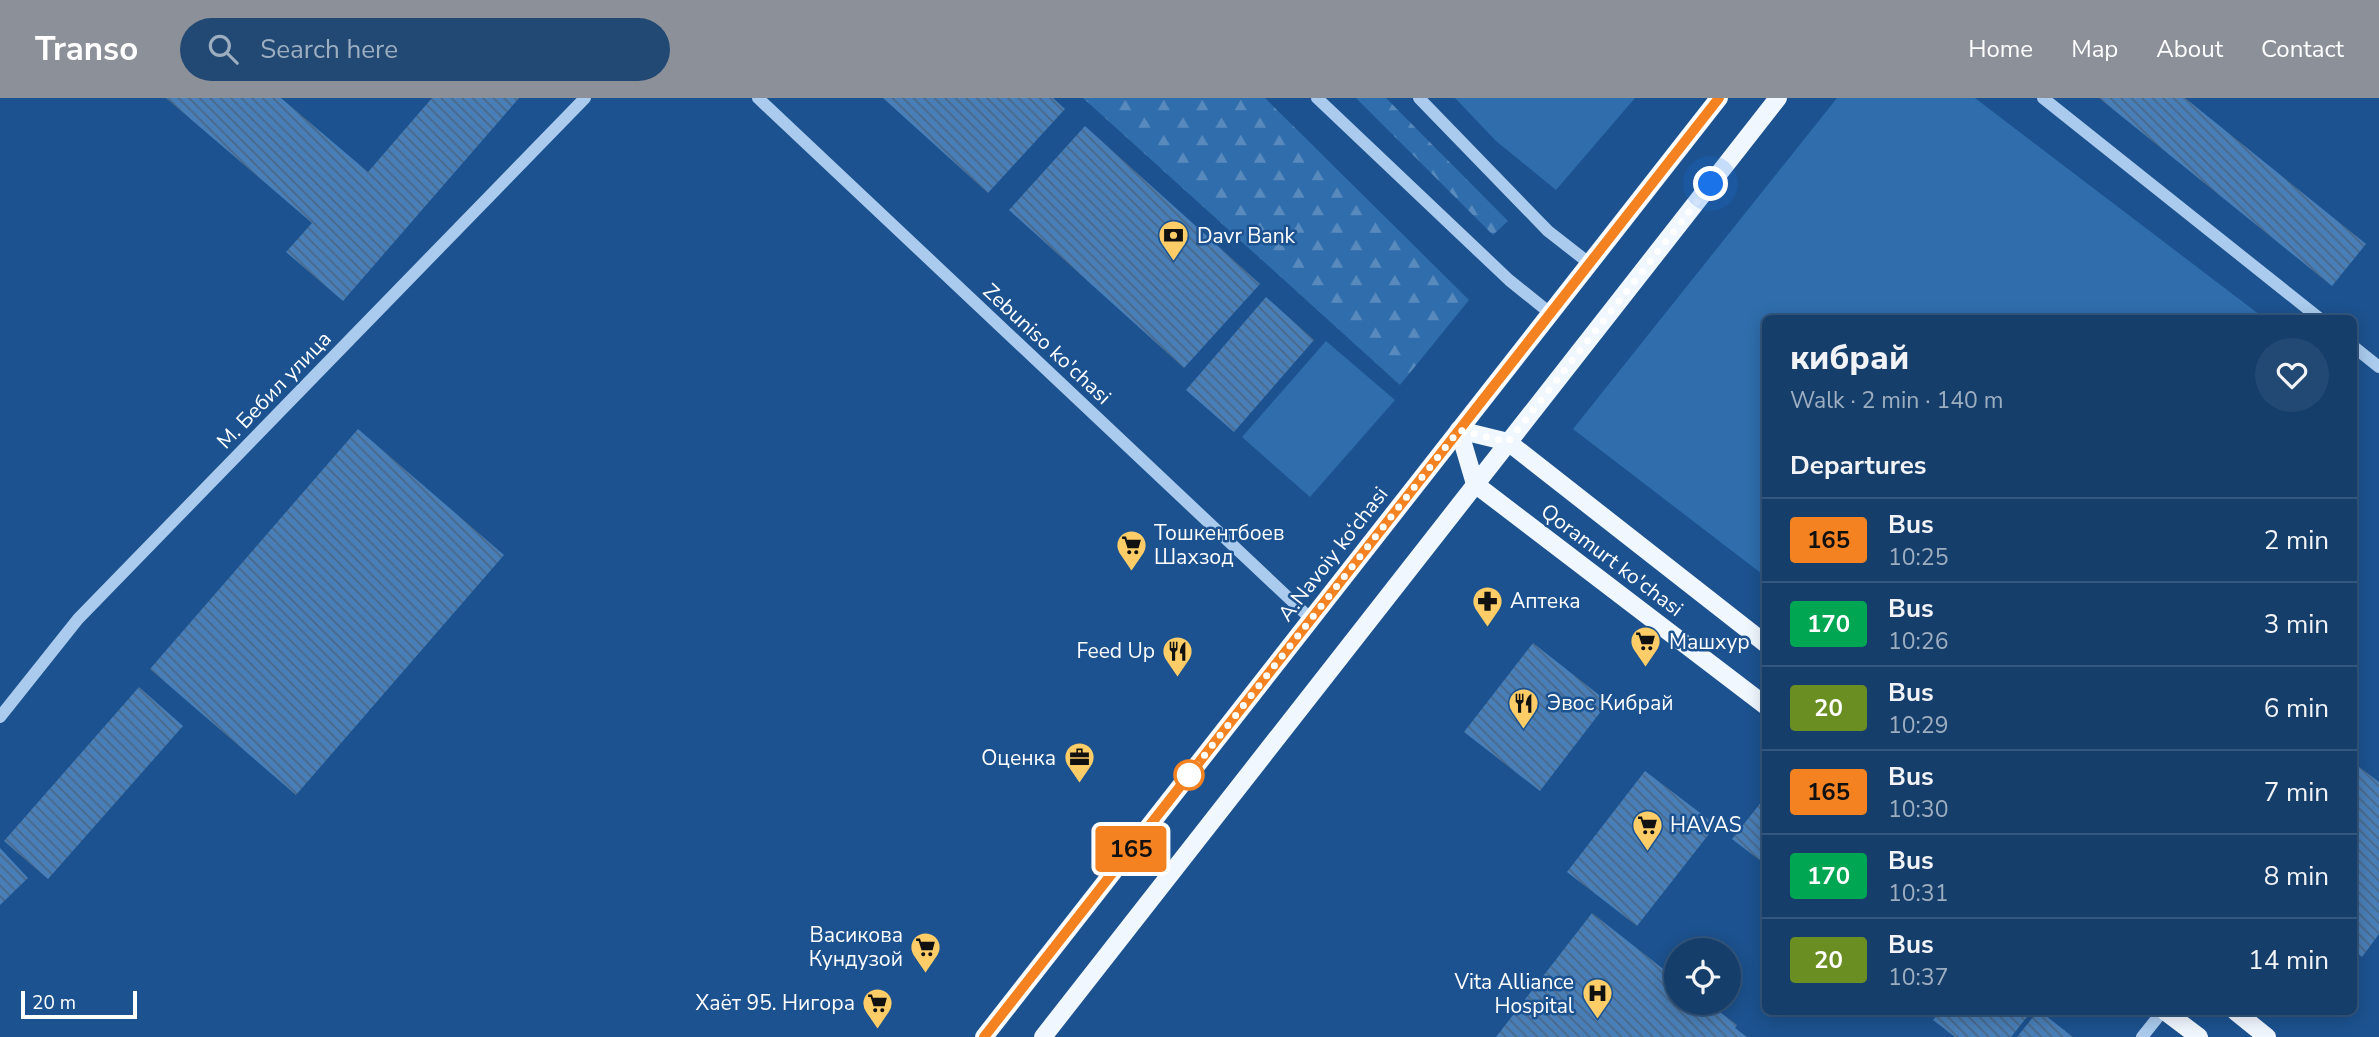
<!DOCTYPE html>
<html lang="en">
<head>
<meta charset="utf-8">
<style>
	body { margin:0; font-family:"Nunito Sans",sans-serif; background:#224973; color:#f1f3f6; height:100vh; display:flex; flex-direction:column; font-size:26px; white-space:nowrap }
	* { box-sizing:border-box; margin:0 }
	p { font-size:23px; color:#9daec1 }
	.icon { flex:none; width:38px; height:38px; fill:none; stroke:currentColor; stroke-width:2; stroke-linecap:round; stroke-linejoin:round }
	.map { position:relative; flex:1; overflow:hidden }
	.details { position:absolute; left:1762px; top:217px; width:595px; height:700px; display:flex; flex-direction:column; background:#153e6b; border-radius:10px; box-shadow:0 4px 18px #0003,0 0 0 2px #34577e }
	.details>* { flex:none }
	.badge { padding:0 14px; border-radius:5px; font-size:24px; line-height:46px }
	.tools { position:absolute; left:1664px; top:840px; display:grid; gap:14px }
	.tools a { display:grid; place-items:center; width:77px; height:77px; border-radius:50%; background:#153e6b; box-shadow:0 4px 18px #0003,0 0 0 2px #34577e; font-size:35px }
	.scale { position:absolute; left:21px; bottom:18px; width:116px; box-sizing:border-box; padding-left:7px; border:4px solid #fff; border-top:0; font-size:19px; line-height:24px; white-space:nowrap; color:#fff; -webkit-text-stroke:5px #1c528f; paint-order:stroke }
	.you { position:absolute; width:35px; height:35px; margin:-18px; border:5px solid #fff; border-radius:50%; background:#1a73e8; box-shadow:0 0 0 10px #1a73e833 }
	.map>.badge { position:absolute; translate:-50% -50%; box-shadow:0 0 0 4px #fff }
	h2 { padding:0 28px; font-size:26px; line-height:63px }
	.round { display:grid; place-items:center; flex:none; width:74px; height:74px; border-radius:37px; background:#224973 }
	.head { display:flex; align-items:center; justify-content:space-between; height:119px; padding:0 28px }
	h1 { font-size:33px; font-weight:800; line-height:52px }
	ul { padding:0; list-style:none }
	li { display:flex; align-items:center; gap:21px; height:84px; padding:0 28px; border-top:2px solid #34577e }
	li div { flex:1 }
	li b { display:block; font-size:26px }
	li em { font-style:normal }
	li .badge { min-width:77px; font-weight:700; text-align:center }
	header { display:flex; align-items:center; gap:42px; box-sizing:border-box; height:98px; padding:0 35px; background:#8c9099; color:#fff }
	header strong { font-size:33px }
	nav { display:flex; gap:38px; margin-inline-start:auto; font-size:24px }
	.search { width:490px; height:63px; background:#224973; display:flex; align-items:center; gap:18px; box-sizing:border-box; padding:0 24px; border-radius:38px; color:#9daec1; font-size:26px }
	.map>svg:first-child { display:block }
	.grass { fill:#2f6dac }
	.forest { fill:url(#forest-firs) }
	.building { fill:url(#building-back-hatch) }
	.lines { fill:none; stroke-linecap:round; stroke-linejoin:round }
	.minor { stroke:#aacbed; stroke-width:12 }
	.major { stroke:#f1f7ff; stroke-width:18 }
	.line-casing { stroke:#fff; stroke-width:16 }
	.line { stroke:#f58220; stroke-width:10 }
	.walk { stroke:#fff; stroke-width:7; stroke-dasharray:0 12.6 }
	.stop-dot { fill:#fff; stroke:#f58220; stroke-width:3.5 }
	.labels { text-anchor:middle; stroke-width:5; stroke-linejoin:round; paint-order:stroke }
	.poi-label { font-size:21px; fill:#fff; stroke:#1c528f; text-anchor:start }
	.street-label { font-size:21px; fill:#fff; stroke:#1c528f }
</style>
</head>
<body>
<header>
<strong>Transo</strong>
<div class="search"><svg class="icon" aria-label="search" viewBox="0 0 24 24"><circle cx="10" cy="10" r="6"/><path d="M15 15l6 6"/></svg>Search here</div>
<nav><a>Home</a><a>Map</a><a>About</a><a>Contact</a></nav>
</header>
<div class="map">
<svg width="2379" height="939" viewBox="0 0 2379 939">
	<defs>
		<pattern id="forest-firs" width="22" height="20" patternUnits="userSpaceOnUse" patternTransform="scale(1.75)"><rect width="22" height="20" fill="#2f6dac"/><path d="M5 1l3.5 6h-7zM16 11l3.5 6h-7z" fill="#598abd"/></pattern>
		<pattern id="building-back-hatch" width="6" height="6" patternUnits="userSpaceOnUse" patternTransform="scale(1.75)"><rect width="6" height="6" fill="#497fb8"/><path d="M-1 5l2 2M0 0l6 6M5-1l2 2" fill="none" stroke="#4a6887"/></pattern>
	</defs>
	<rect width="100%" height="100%" fill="#1c528f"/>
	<g class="grass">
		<polygon points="1455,0 1635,0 1556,92 1496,43"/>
		<polygon points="1837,0 1975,0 2264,220 1766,220 1766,479 1573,331"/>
		<polygon points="1326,243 1395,302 1310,399 1242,339"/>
	</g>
	<g class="forest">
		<polygon points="1083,0 1265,0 1469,202 1400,287"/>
		<polygon points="1356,0 1386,0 1508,123 1493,137"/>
	</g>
	<g class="building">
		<polygon points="166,0 281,0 368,74 432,0 519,0 343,203 286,154 312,125"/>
		<polygon points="883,0 1053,0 1065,11 988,95"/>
		<polygon points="2099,0 2185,0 2366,146 2332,188"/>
		<polygon points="1085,28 1260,186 1184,270 1009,112"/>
		<polygon points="1266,199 1314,242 1234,334 1186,292"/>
		<polygon points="358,331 504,457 296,697 150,571"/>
		<polygon points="1533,545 1608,604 1540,693 1464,634"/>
		<polygon points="139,589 183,628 48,781 4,743"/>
		<polygon points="2354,665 2379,684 2379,836 2362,859 2354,853 2354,786 2357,782 2354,780"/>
		<polygon points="1645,673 1716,727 1637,828 1567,774"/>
		<polygon points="1766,698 1766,767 1732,741"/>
		<polygon points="0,750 28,780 0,807"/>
		<polygon points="1592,815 1676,881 1676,905 1708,905 1737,927 1735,930 1747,939 1496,939"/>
		<polygon points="1940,914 2031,914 2011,939 1955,939 1933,922"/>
		<polygon points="2037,914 2041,914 2073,939 2017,939"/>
	</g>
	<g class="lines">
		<g class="minor">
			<polyline points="758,0 1311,521"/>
			<polyline points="1317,0 1509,182 1550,215"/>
			<polyline points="1419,0 1548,133 1589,165"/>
			<polyline points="2043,0 2319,220"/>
			<polyline points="2354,249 2379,269"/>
			<polyline points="0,619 78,521 585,0"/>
			<polyline points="2142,939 2162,914"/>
		</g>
		<g class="major">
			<polyline points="1459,332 1475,386 1766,608"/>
			<polyline points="1459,332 1508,344 1766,546"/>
			<polyline points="2166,914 2199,939"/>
			<polyline points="2236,914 2267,939"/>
			<polyline points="984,939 1719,0"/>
			<polyline points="1043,939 1778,0"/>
		</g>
	</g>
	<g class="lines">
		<defs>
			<polyline id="line" points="984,939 1719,0"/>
		</defs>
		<use href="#line" class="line-casing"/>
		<use href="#line" class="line"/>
		<polyline class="walk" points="1189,677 1459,332 1508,344 1711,86"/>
	</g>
	<defs>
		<symbol id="bank-pin" viewBox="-11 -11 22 30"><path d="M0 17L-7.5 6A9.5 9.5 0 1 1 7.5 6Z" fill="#fecd68" stroke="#1c528f"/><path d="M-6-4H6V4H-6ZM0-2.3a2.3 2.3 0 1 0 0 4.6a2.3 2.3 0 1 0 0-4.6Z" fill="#111"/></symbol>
		<symbol id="supermarket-pin" viewBox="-11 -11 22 30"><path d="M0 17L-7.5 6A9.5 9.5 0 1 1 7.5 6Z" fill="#fecd68" stroke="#1c528f"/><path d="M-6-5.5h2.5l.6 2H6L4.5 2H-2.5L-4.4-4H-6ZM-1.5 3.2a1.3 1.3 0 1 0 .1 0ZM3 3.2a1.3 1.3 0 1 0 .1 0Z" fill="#111"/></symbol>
		<symbol id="pharmacy-pin" viewBox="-11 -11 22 30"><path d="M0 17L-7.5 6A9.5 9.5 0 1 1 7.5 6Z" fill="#fecd68" stroke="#1c528f"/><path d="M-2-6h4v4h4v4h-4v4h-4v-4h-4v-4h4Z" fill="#111"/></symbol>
		<symbol id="restaurant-pin" viewBox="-11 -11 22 30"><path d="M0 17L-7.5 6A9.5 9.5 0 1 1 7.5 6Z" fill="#fecd68" stroke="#1c528f"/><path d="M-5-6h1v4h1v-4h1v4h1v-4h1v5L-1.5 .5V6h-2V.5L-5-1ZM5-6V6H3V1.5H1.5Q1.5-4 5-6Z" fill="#111"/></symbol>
		<symbol id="office-pin" viewBox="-11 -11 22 30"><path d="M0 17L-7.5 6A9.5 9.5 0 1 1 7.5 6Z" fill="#fecd68" stroke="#1c528f"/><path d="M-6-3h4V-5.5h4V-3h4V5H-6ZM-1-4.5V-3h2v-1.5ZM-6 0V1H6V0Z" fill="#111"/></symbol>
		<symbol id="hospital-pin" viewBox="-11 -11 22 30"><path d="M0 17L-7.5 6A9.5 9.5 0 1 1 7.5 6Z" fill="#fecd68" stroke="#1c528f"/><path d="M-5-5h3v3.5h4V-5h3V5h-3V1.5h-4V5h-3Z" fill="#111"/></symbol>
	</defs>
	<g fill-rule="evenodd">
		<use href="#bank-pin" x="1156" y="120" width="35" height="47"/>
		<use href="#supermarket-pin" x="1114" y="430" width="35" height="47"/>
		<use href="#pharmacy-pin" x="1470" y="486" width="35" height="47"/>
		<use href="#supermarket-pin" x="1628" y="526" width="35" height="47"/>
		<use href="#restaurant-pin" x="1160" y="536" width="35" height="47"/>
		<use href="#restaurant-pin" x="1506" y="588" width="35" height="47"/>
		<use href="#office-pin" x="1062" y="642" width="35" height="47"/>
		<use href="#supermarket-pin" x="1630" y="710" width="35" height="47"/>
		<use href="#supermarket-pin" x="908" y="832" width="35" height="47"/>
		<use href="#hospital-pin" x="1580" y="878" width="35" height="47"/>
		<use href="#supermarket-pin" x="860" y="888" width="35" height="47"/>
	</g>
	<circle class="stop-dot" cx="1189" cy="677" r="14"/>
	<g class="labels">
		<g class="poi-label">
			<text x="1197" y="145">Davr Bank</text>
			<text x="1154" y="442">Тошкентбоев<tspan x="1154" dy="24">Шахзод</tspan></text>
			<text x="1510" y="510">Аптека</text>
			<text x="1669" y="551">Машхур</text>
			<text x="1155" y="560" text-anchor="end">Feed Up</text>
			<text x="1547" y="612">Эвос Кибрай</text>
			<text x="1056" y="667" text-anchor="end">Оценка</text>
			<text x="1670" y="734">HAVAS</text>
			<text x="903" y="844" text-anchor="end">Васикова<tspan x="903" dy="24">Кундузой</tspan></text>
			<text x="1574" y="891" text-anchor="end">Vita Alliance<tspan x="1574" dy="24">Hospital</tspan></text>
			<text x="855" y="912" text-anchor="end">Хаёт 95. Нигора</text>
		</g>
		<g class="street-label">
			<text transform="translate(1047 246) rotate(43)" y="7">Zebuniso ko'chasi</text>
			<text transform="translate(274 292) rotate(-46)" y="7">М. Бебил улица</text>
			<text transform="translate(1333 456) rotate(-52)" y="7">A.Navoiy ko‘chasi</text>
			<text transform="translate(1612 462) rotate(37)" y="7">Qoramurt ko'chasi</text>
		</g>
	</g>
</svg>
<div class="tools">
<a><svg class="icon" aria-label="locate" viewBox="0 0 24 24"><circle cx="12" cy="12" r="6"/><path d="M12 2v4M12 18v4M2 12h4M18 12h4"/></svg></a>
</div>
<div class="scale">20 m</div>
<div class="you" style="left:1711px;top:86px"></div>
<b class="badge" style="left:1131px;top:751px;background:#f58220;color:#111">165</b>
<section class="details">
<div class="head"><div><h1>кибрай</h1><p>Walk · 2 min · 140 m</p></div><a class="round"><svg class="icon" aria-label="heart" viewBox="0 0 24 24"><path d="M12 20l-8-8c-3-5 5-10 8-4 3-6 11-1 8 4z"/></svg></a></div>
<h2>Departures</h2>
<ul>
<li><span class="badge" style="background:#f58220;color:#111">165</span><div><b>Bus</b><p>10:25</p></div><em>2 min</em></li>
<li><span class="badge" style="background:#00a651;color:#fff">170</span><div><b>Bus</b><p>10:26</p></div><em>3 min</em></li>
<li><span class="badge" style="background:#6b8e23;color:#fff">20</span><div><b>Bus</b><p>10:29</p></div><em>6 min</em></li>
<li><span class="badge" style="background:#f58220;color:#111">165</span><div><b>Bus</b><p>10:30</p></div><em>7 min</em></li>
<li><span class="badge" style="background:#00a651;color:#fff">170</span><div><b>Bus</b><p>10:31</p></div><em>8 min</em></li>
<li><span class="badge" style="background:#6b8e23;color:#fff">20</span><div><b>Bus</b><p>10:37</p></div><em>14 min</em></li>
</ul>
</section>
</div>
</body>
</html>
